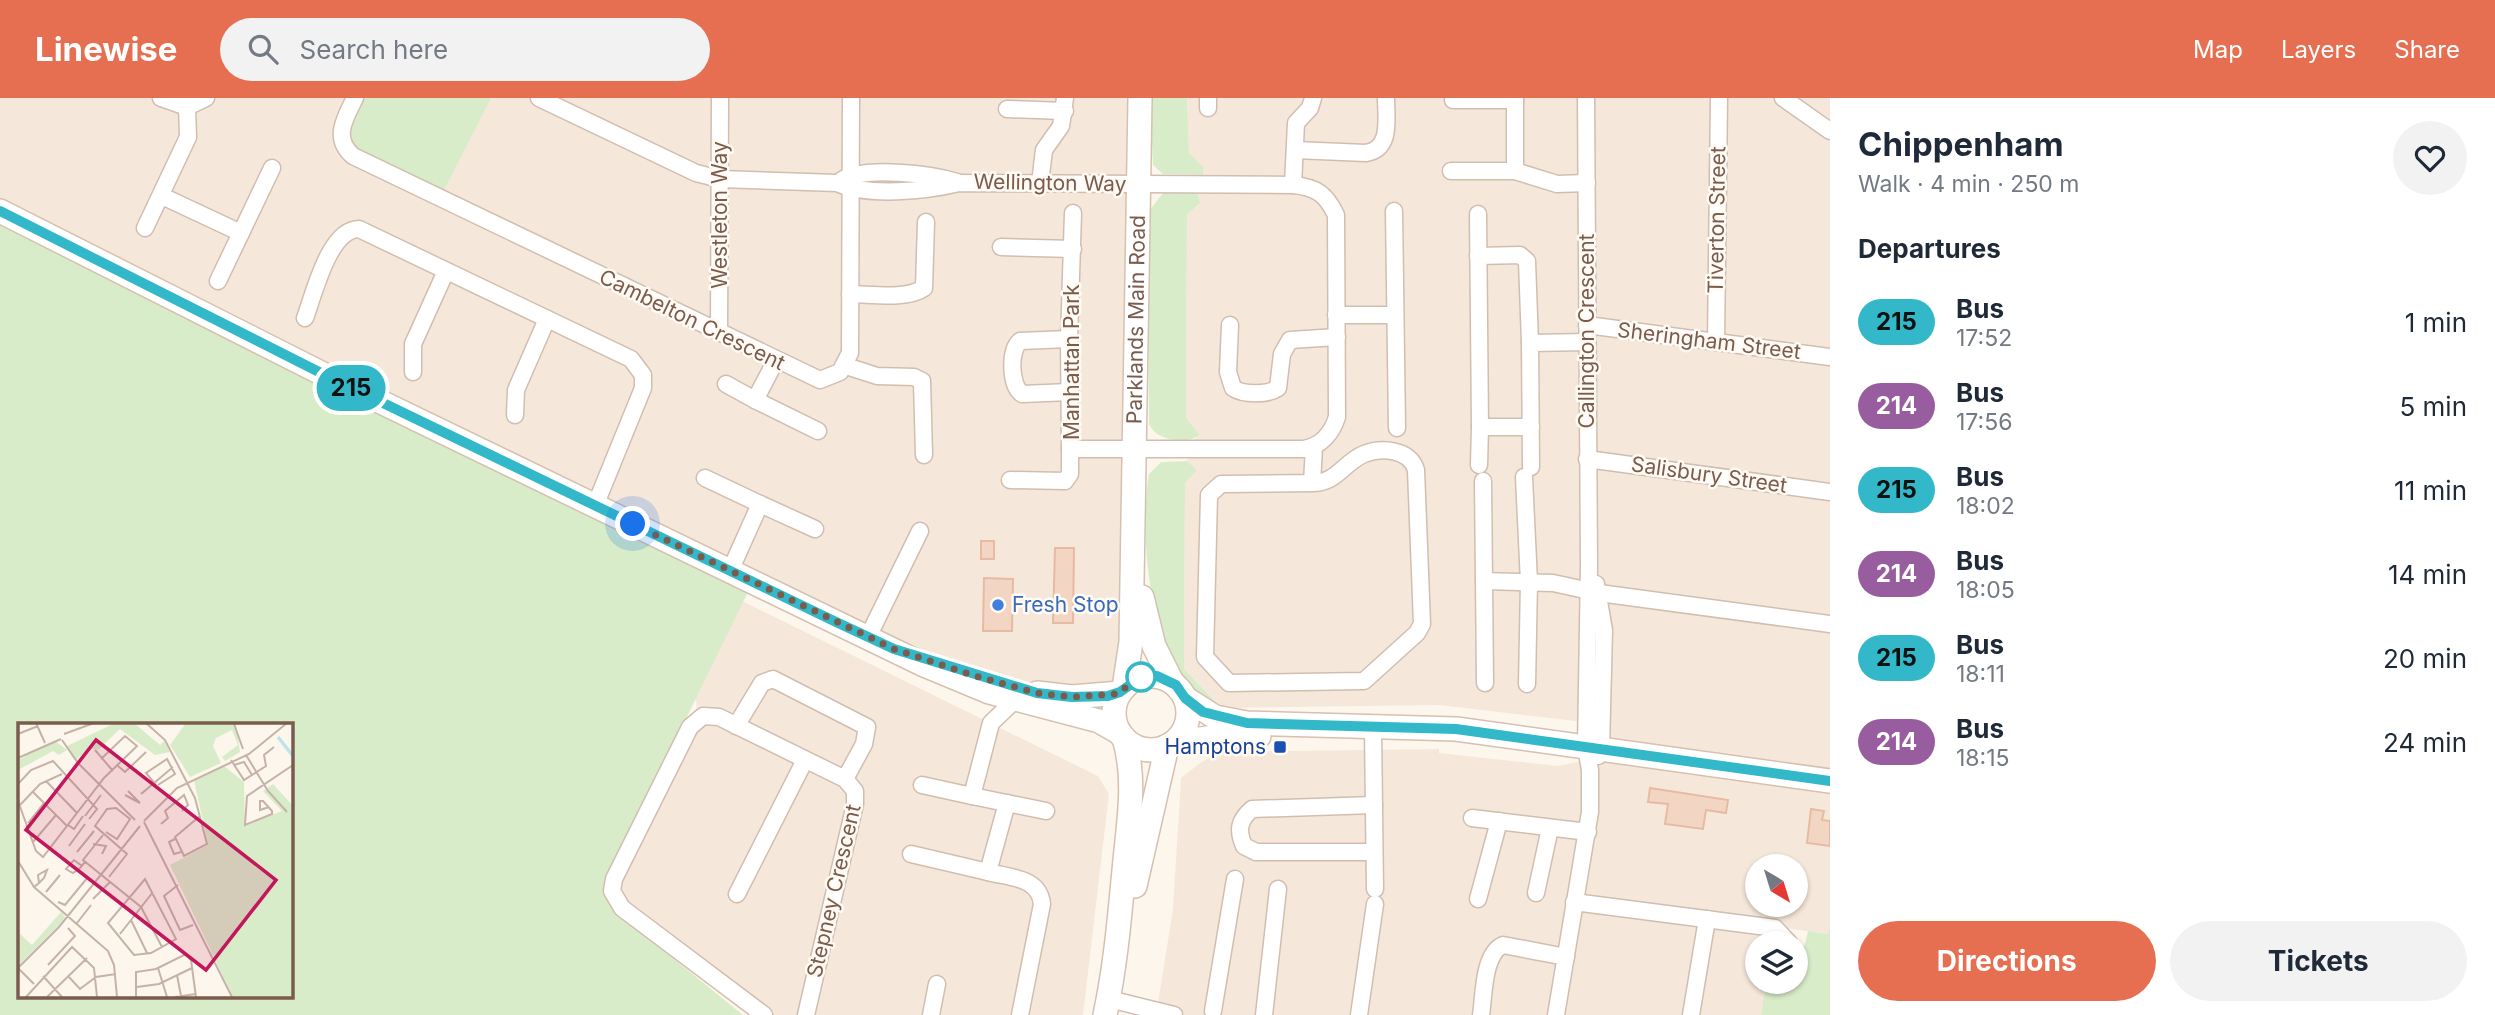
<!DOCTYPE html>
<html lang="en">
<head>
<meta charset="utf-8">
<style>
	body { margin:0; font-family:Inter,sans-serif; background:#f2f2f3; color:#1f2937; height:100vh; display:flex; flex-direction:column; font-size:26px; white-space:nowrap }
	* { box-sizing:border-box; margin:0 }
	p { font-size:23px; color:#747a83 }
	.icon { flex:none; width:38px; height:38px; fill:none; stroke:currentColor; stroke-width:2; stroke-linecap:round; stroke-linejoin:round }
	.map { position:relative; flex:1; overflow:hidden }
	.drawer { display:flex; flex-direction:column; background:#fff; width:665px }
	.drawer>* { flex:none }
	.badge { padding:0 14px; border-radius:23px; font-size:24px; line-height:46px }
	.needle { width:46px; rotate:142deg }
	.fabs { position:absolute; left:1745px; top:756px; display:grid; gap:14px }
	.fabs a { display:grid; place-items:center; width:63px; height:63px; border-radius:50%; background:#fff; box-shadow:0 2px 5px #0004; font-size:35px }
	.you { position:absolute; width:35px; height:35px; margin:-18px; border:5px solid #fff; border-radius:50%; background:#1a73e8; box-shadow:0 0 0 10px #1a73e833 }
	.map>.badge { position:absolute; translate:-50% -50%; box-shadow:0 0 0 4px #fff }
	h2 { padding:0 28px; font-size:26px; line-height:63px }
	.round { display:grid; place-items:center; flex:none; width:74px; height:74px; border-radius:37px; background:#f2f2f3 }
	.headline { display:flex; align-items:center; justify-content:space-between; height:119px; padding:0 28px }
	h1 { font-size:33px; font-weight:700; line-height:52px }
	.primary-button { display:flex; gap:14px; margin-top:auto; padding:14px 28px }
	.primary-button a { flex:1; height:80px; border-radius:42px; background:#e76f51; color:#fff; font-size:28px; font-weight:700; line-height:80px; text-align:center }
	.primary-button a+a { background:#f2f2f3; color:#1f2937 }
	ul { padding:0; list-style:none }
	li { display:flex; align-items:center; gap:21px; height:84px; padding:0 28px }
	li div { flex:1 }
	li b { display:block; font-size:26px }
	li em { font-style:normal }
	li .badge { min-width:77px; font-weight:700; text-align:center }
	header { display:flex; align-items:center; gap:42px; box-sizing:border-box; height:98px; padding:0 35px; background:#e76f51; color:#fff }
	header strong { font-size:33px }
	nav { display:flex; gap:38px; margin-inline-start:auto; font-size:24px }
	.search { width:490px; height:63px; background:#f2f2f3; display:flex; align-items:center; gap:18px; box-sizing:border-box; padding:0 24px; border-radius:38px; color:#747a83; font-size:26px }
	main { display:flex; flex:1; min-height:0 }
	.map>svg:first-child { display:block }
	.residential { fill:#f5e8da; fill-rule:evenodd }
	.green { fill:#d8ecc9; fill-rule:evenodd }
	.building { fill:#f3d5c3; stroke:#e6bba3; stroke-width:2 }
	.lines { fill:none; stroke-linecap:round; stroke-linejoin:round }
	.street-casing { stroke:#d1beb0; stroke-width:19 }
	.secondary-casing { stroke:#d6c0b0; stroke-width:26 }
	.street { stroke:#fff; stroke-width:16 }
	.secondary { stroke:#fff; stroke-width:23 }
	.line-casing { stroke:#fff; stroke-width:16 }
	.line { stroke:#32b8c9; stroke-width:10 }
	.walk { stroke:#7a5c4d; stroke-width:7; stroke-dasharray:0 12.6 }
	.shop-dot { fill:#3f7fe0; stroke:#fffaf3; stroke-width:2.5 }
	.stop-dot { fill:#fff; stroke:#32b8c9; stroke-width:3.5 }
	.transit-dot { fill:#1a4fb4; stroke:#fffaf3; stroke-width:2.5 }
	.labels { text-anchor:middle; stroke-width:5; stroke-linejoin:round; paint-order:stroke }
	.street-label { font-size:21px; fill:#7a5c4d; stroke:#fffaf3 }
	.shop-label { font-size:21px; fill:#366cbe; stroke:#fffaf3; text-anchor:start }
	.transit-label { font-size:21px; fill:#164399; stroke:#fffaf3; text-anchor:end }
	.inset-river { fill:none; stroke:#bfe3e8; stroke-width:3.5 }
	.inset-road { fill:none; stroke:#c5b3a7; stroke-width:2 }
	.view { fill:#c2185b; fill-opacity:0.15; stroke:#c2185b; stroke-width:3.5 }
	.inset-edge { fill:none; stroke:#7a5c4d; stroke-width:3.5 }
</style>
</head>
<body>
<header>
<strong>Linewise</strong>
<div class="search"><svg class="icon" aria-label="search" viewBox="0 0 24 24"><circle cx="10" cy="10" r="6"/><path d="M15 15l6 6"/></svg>Search here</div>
<nav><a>Map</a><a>Layers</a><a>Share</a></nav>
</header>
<main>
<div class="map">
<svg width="1830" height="917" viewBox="0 0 1830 917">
	<rect width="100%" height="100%" fill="#fdf6ec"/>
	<g class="residential">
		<polygon points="0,0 1140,0 1124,590 1037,595 961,572 0,113"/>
		<path d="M1187,0H1830V828L1829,836L1776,829L1772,845H1757V884H1766L1761,917H1156L1173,811L1181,680L1200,665L1220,654L1439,651V655L1558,668L1586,662L1584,624L1439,607L1223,610L1184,571L1185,385L1197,372L1187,363L1195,341L1200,337L1186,320L1187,117L1200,105L1198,95L1203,69L1189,55ZM1757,768H1796V807H1757Z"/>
		<polygon points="742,503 1098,678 1109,696 1083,917 761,917 611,799 697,620 696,598"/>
	</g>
	<g class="green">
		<path d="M361,0H491L443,94L358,52C343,33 351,20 361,0Z"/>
		<polygon points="1150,0 1187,0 1189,55 1203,69 1203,77 1163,76 1153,67"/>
		<path d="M1163,95H1198L1200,105L1187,117L1186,320L1200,337C1186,347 1156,343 1149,326V113Z"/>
		<path d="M0,121L749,492L606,784L607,800L616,814L743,917H0ZM19,626H290V898H19Z"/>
		<path d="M1187,363L1197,372L1185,385L1184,571L1223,611C1214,606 1202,602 1194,595C1149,555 1139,432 1149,376L1161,364Z"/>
		<polygon points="1830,828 1830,917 1761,917 1766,884 1796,884 1796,857 1805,846 1808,833 1828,836"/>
	</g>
	<g class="building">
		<rect x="981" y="443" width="13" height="18"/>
		<polygon points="1055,450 1074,450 1073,525 1053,525"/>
		<polygon points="984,480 1013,481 1012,533 983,533"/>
		<polygon points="1650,690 1728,702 1726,715 1706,712 1703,731 1665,726 1668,706 1648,704"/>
		<polygon points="1811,711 1824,713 1822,722 1830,723 1830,748 1807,745"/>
	</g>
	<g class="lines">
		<defs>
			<g id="street">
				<polyline points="161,0 187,9 206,0"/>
				<path d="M355,0C345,20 332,40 353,58L820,282L840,274L850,255L851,0"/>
				<path d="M539,0L696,75L720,81L837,85C868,99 926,93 959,85L1293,87C1316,89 1326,96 1336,117L1337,319C1332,335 1321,348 1304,351H1070L1069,241L1073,115"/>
				<polyline points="1515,0 1515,73"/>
				<polyline points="1783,0 1830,33"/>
				<polyline points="1453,2 1515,2"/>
				<polyline points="1208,10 1208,0"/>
				<polyline points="1007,11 1065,13"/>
				<path d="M1295,52L1366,55C1392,51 1386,21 1386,0"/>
				<polyline points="1451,73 1515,73 1557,86 1587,85"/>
				<path d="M842,82C865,68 931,76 957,84"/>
				<polyline points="1040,85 1044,52 1061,28 1065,0"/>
				<polyline points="1293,87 1296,25 1310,10 1313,0"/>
				<polyline points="162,98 241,135"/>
				<polyline points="1394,113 1397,330"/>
				<polyline points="1478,116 1480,329"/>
				<polyline points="145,130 188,39 187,9"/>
				<polyline points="1001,149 1073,151"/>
				<polyline points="1478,158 1520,157 1527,163 1530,245"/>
				<polyline points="218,183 272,70"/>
				<path d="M850,196C871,196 906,202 924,190L926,124"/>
				<polyline points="1336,217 1395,217"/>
				<path d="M305,220C314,196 329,131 359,131L631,261L643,277V290L595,408"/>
				<path d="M1230,227L1228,274L1233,290C1243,297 1268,297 1278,290L1282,256L1290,242L1337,239"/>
				<polyline points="1587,227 1830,259"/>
				<polyline points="719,235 720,0"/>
				<path d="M1069,241L1020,243C1009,253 1010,287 1022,296L1070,294"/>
				<polyline points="1716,244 1719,0"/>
				<polyline points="776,262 755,302 818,333"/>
				<polyline points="846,268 877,278 914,279 922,283 924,357"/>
				<polyline points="413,274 413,246 446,173"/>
				<polyline points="726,286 755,302"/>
				<polyline points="515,317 516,292 547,221"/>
				<polyline points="1587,361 1830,394"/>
				<polyline points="1479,367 1480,329 1531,329"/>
				<polyline points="1531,369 1530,245 1587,244"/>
				<polyline points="1524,379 1529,484 1527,586"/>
				<polyline points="705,380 760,406"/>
				<polyline points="1010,382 1065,383 1070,376 1070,351"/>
				<polyline points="1483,383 1484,483 1553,485 1599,495 1830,526"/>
				<path d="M1312,385L1221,386L1209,397L1205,559L1229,585L1364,583L1417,535L1422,526L1416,372C1410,351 1381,349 1364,356C1343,365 1337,385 1312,385L1314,349"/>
				<polyline points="730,473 760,406 815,431"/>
				<polyline points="1484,483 1485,585"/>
				<polyline points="1596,486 1604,532 1601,651 1598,658"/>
				<polyline points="868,539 920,433"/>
				<polyline points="736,628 762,585 773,581 867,629 864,646 845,681"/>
				<polyline points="1373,630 1375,791"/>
				<polyline points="922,687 972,698 991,625 1015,602"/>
				<polyline points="972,698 1046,713"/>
				<path d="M1007,705L988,774C1011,780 1039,779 1042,806L1020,917"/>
				<path d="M1374,707L1252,711C1239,722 1237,732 1244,748L1256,754H1374"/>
				<polyline points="1472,720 1588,734"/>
				<polyline points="911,756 988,774"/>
				<polyline points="1536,795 1550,730"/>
				<polyline points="737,796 805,662"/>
				<polyline points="1478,801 1499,723"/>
				<polyline points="1574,804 1775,830 1789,845"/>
				<polyline points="1109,901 1174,917"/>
				<polyline points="1213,913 1235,781"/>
				<polyline points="764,917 622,810 612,793 614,781 690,629 703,618 719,619 845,681 855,693 855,706 806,917"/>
				<polyline points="931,917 937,886"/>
				<polyline points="1264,917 1278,791"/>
				<polyline points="1359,917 1375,806"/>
				<path d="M1481,917C1484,898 1483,856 1503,847L1566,859"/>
				<polyline points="1556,917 1590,714 1590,672 1586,649 1589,467 1586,0"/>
				<polyline points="1691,917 1707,821"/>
			</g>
			<g id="secondary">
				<polyline points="0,113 319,274 924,567 989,594 1099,623 1120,635"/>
				<polyline points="1142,499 1154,548 1172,584"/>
				<circle cx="1151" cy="615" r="37"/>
				<path id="s1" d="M1124,590L1131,544L1140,0"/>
				<polyline points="1037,595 1072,599 1120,595"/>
				<polyline points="1185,600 1215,619 1247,625 1456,631 1830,683"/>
				<polyline points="1173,645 1214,639 1259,638"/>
				<polyline points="1135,788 1167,648"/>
				<path d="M1105,917C1116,866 1120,814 1125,762C1129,721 1136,680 1124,640"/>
			</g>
		</defs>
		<use href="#street" class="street-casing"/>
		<use href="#secondary" class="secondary-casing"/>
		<use href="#street" class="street"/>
		<use href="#secondary" class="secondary"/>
	</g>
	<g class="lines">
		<defs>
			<polyline id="line" points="0,113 319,274 836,524 894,551 1037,595 1072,599 1108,598 1120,594 1141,579 1157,578 1176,587 1185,600 1203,614 1247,625 1456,631 1830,683"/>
		</defs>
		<use href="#line" class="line-casing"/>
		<use href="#line" class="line"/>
		<polyline class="walk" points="633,426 894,551 972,577 1037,595 1072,599 1116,596 1141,579"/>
	</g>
	<circle class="shop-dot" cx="998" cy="507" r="7"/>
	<circle class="stop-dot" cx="1141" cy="579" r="14"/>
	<rect class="transit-dot" x="1273" y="642" width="14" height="14" rx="3.5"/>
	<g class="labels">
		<g class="street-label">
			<text transform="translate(1050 85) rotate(1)" y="7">Wellington Way</text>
			<text transform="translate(720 117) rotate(-90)" y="7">Westleton Way</text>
			<text transform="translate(1717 122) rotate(-89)" y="7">Tiverton Street</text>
			<text transform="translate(692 222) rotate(26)" y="7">Cambelton Crescent</text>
			<text dy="7" stroke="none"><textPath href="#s1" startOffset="369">Parklands Main Road</textPath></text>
			<text transform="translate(1587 233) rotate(-90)" y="7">Callington Crescent</text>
			<text transform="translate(1709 243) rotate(7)" y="7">Sheringham Street</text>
			<text transform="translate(1072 264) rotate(-90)" y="7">Manhattan Park</text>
			<text transform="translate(1709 377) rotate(8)" y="7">Salisbury Street</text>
			<text transform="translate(834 793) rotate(-77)" y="7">Stepney Crescent</text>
		</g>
		<g class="shop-label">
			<text x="1012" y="514">Fresh Stop</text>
		</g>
		<g class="transit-label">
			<text x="1266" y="656">Hamptons</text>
		</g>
	</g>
	<g transform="translate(18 625)">
		<rect width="275" height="275" fill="#fdf6ec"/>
		<path d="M97,0H116L142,22L146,18L152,29L137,32L102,6L80,27L72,25L58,37L49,23ZM168,0H218L222,29L207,38L204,34L220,22L214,7L198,15L195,23L203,40L172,54L152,22ZM37,18L49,27L41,32L35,28L0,47V37ZM206,43L226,59L227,103L264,88L245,68L255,61L275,83V274H215L152,142L190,122L176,57ZM43,189L47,194L41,202L0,243V209L14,222Z" fill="#d8ecc9"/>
		<path class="inset-river" d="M260,14L275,33"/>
		<path class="inset-road" d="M18,0L27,20M128,0L147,17L177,75L189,121L166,133L157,114L182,93M216,1L225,26M0,11L20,3M46,11L76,0M44,17L60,40L117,97M77,27L95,48M228,32L250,68L269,89M0,35L43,16M213,37L226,57L248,43L246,32L256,24M216,42L226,39L234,52M100,43L107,49L128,29M28,58L59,90M0,61L13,47L35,38L79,86L71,96M138,62L128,50L149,36L157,51L140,62M15,69L49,103M123,71L155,44M107,72L122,80L110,68M0,78L18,128L25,134L86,55L119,23L107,13L83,36M2,82L22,61L44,51M251,84L242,87V78H245L254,88V91L227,102L229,73L275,42M67,93L83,72M126,98L159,65L231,31L269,0M126,99L214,274M10,100L26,80M143,101L150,95L147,88L166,72L170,82L164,88M50,102L56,106L65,93M88,109L99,116L112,96L98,85L89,86L77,103L109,131L91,154M85,112L65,137L123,184L144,224M157,116L151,119L156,131L163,129M15,119L38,92M75,121L88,123L84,131M51,123L67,101M59,129L76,108M0,138L16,164L90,228L96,242L99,274M64,143L56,137L48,146L55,150L62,145L67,139M127,156L158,216L133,230L116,232L90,200ZM160,162L146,173L162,207L175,202M16,164L21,160L26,155L29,147L20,152L21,160M28,169L42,152M75,176L92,159M40,179L47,182L70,154M113,197L129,230M59,200L73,182M102,211L135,169M30,242L57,213L50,205M0,245L41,204L122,103M0,245L16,261M140,245L149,274M159,252L163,273M25,253L44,274M50,253L62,266L78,254L98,251M119,264L141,261L174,245M8,274L54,224L76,245L79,274M29,274L69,235M118,274V249L138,246L168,231L173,237L178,274M157,274L178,271"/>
		<path class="view" d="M78,17L258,157L188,247L8,107Z"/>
		<rect width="275" height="275" class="inset-edge"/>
	</g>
</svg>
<div class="fabs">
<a><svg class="needle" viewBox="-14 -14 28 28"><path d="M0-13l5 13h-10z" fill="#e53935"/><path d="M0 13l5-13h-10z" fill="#747a83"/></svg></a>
<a><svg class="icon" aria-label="layers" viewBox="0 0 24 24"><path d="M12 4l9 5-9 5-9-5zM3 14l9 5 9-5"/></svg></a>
</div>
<div class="you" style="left:633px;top:426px"></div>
<b class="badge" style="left:351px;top:290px;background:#32b8c9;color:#111">215</b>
</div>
<section class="drawer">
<div class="headline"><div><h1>Chippenham</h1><p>Walk · 4 min · 250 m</p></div><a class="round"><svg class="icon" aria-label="heart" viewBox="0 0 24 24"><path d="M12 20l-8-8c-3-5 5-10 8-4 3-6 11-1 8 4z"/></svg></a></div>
<h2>Departures</h2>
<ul>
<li><span class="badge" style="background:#32b8c9;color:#111">215</span><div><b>Bus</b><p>17:52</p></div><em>1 min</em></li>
<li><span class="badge" style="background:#975d9e;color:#fff">214</span><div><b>Bus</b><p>17:56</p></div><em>5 min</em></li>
<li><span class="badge" style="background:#32b8c9;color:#111">215</span><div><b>Bus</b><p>18:02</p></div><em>11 min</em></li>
<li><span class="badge" style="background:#975d9e;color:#fff">214</span><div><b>Bus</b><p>18:05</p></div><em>14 min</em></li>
<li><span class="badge" style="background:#32b8c9;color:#111">215</span><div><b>Bus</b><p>18:11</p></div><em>20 min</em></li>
<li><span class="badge" style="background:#975d9e;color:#fff">214</span><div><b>Bus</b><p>18:15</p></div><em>24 min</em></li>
</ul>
<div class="primary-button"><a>Directions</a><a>Tickets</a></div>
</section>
</main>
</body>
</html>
